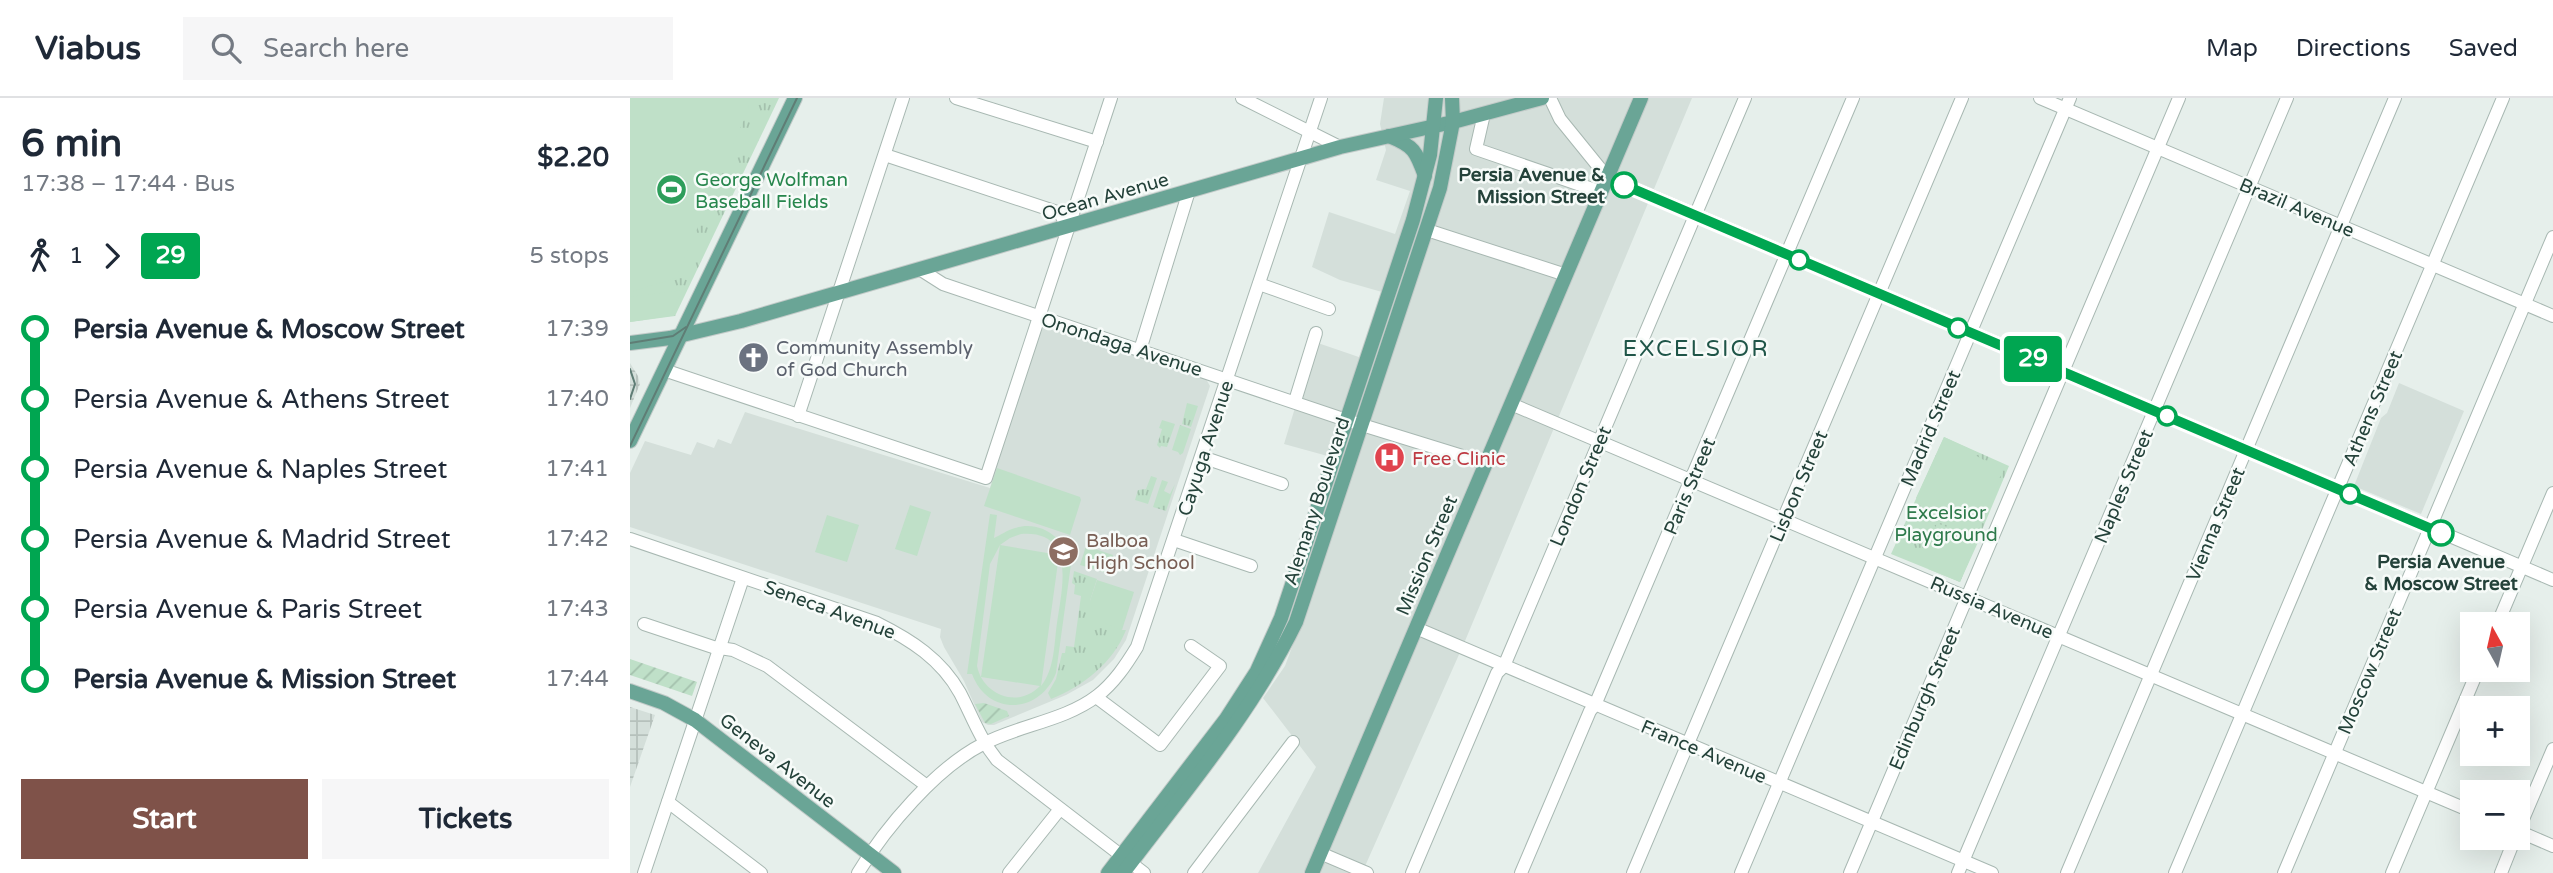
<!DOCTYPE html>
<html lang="en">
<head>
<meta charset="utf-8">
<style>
	body { margin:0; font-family:"Varela Round",sans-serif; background:#f6f6f7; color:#1f2937; height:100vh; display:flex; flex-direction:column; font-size:26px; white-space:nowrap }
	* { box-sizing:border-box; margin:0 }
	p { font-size:23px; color:#747a83 }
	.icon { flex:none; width:38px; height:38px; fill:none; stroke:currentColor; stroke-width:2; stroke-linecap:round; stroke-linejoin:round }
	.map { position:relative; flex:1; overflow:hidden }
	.details { display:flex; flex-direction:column; background:#fff; width:630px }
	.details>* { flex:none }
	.badge { padding:0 14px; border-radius:5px; font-size:24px; line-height:46px }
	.needle { width:46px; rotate:352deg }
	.fabs { position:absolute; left:1830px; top:514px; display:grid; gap:14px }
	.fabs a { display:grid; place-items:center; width:70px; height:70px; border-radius:0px; background:#fff; box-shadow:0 7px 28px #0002; font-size:35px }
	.map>.badge { position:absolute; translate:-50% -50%; box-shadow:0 0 0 4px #fff }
	.legs { display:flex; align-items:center; gap:10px; height:77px; padding:0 21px; font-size:23px }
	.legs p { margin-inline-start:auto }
	.summary { display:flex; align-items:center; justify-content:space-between; height:119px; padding:0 21px }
	h1 { font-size:38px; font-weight:700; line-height:52px }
	.primary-button { display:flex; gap:14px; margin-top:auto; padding:14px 21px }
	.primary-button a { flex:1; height:80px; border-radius:0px; background:#7f5249; color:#fff; font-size:28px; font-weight:700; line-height:80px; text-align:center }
	.primary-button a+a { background:#f6f6f7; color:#1f2937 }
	ul { padding:0 21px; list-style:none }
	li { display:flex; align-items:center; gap:24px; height:70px; font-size:26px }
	li i { display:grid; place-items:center; width:10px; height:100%; margin:0 9px; background:currentColor }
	li i::after { content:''; width:18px; height:18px; margin:-9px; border:5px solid; border-radius:50%; background:#fff }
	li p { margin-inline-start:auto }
	li:first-child i { background:linear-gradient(#0000 50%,currentColor 0) }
	li:last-child i { background:linear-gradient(currentColor 50%,#0000 0) }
	header { display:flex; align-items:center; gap:42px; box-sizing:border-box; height:98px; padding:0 35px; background:#fff; border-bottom:2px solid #e0e1e3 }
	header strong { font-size:33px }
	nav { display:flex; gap:38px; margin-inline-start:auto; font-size:24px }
	.search { width:490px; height:63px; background:#f6f6f7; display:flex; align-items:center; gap:18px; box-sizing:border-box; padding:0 24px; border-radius:0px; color:#747a83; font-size:26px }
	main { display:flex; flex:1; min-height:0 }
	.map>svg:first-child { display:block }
	.built { fill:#d4dfda }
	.industrial { fill:url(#industrial-grid) }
	.grass { fill:url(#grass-tufts) }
	.garden { fill:url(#garden-furrows) }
	.pitch { fill:#bfe0c8; fill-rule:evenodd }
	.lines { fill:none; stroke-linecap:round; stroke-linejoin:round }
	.minor-casing { stroke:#a8b8b2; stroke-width:14 }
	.major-casing { stroke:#c2cac8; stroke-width:16 }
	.minor { stroke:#fff; stroke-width:12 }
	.major { stroke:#6aa596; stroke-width:14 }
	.tram { stroke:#5f7d75; stroke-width:2 }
	.line-1-casing { stroke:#fff; stroke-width:16 }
	.line-1 { stroke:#00a651; stroke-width:10 }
	.stop-1-dot { fill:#fff; stroke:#00a651; stroke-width:3.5 }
	.labels { text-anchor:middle; stroke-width:5; stroke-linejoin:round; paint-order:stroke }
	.stop-label { font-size:19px; font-weight:bold; fill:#24423a; stroke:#f7fbf9; text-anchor:end }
	.leisure-label { font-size:19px; fill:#27864d; stroke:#f7fbf9; text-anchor:start }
	.street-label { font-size:19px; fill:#24423a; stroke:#f7fbf9 }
	.worship-label { font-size:19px; fill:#5b616d; stroke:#f7fbf9; text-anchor:start }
	.health-label { font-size:19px; fill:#be3a42; stroke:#f7fbf9; text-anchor:start }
	.park-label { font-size:19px; fill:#2d7a4b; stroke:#f7fbf9 }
	.education-label { font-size:19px; fill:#785e54; stroke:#f7fbf9; text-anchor:start }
	.quarter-label { font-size:23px; letter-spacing:2px; fill:#1f5548; stroke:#f7fbf9 }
</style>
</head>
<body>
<header>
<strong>Viabus</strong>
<div class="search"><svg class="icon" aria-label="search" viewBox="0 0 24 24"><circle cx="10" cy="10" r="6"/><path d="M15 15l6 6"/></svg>Search here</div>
<nav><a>Map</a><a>Directions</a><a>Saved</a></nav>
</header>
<main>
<section class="details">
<div class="summary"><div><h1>6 min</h1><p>17:38 – 17:44 · Bus</p></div><b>$2.20</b></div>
<div class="legs"><svg class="icon" aria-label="walk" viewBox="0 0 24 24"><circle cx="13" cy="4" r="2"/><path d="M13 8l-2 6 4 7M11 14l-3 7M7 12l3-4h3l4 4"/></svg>1<svg class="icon" aria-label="forward" viewBox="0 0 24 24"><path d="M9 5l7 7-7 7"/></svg><b class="badge" style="background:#00a651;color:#fff">29</b><p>5 stops</p></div>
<ul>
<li><i style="color:#00a651"></i><b>Persia Avenue &amp; Moscow Street</b><p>17:39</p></li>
<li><i style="color:#00a651"></i><span>Persia Avenue &amp; Athens Street</span><p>17:40</p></li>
<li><i style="color:#00a651"></i><span>Persia Avenue &amp; Naples Street</span><p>17:41</p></li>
<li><i style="color:#00a651"></i><span>Persia Avenue &amp; Madrid Street</span><p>17:42</p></li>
<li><i style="color:#00a651"></i><span>Persia Avenue &amp; Paris Street</span><p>17:43</p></li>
<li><i style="color:#00a651"></i><b>Persia Avenue &amp; Mission Street</b><p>17:44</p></li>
</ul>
<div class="primary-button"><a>Start</a><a>Tickets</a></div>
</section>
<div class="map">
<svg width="1923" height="775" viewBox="0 0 1923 775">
	<defs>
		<pattern id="industrial-grid" width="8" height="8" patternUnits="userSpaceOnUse" patternTransform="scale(1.75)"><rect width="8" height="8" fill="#d4dfda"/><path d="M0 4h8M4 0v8" fill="none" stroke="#b6c1bc"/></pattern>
		<pattern id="grass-tufts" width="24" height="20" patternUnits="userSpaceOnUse" patternTransform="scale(1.75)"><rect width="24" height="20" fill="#bfe0c8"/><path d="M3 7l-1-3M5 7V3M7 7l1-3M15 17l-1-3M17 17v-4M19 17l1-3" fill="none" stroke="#a4c1ad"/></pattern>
		<pattern id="garden-furrows" width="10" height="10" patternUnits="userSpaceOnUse" patternTransform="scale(1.75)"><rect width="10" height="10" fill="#bfe0c8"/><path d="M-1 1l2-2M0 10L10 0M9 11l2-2" fill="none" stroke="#a4c1ad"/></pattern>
	</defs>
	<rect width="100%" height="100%" fill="#e6efeb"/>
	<g class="built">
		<polygon points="754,0 1062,0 835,543 732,775 628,775 686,669 633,600 655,568 687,482 723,365 654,346 685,244 758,269 780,202 710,182 682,169 699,114 765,136 780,93 746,82 756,52 750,26"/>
		<polygon points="414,227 501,254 576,281 580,288 496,542 484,561 463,582 436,597 364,627 358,627 352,624 334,583 314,549 310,539 311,531 0,429 0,375 15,343 61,357 67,344 84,350 88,341 101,346 115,314 360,390 395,276"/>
		<polygon points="1769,285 1834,313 1791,416 1724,388 1751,320 1757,315"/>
	</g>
	<g class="industrial">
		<polygon points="0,265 8,278 10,286 0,310"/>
		<polygon points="0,609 25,617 0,689"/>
	</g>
	<g class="grass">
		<polygon points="0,0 149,0 45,218 0,224"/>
		<polygon points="557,305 568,308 561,329 552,326"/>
		<polygon points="532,322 545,326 537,349 531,348 530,350 527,347 532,331 529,330"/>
		<polygon points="550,327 561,331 553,355 550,357 548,354 542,352"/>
		<polygon points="1314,339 1379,368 1330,484 1261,456"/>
		<polygon points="521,378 527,380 518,406 505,402 508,392 516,391"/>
		<polygon points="532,382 538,384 534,393 540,396 545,386 536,413 523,409"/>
		<path d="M444,473L467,481L460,503L492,532H496C483,565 453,588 421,601L418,595L426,581L432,555H435L436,548L444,549L451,498L444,496L445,487L442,485Z"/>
	</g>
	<g class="garden">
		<polygon points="0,561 67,584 62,598 0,577"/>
		<polygon points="354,605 377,613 379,618 361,626 355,625 345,606"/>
	</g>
	<g class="pitch">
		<polygon points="0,0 118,0 119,10 46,180 0,194"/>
		<polygon points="53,192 40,218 0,224 0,199"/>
		<polygon points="1314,339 1346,354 1345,357 1359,365 1370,368 1373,374 1363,391 1347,437 1299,415 1293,405 1286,400"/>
		<polygon points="367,370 450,399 451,402 440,437 354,408"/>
		<polygon points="280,407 301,414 287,458 265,451"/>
		<path d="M360,416L367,417L364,440C371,437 377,432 385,430C411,422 435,440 441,466L426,575C410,616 358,619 342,576H337ZM391,436C447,432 432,490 427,525C424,545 425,571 411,588L429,457L370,447L380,440ZM370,447L351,579L410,588C388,611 353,597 347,568L360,466Z"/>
		<polygon points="197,417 229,427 217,464 185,454"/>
		<polygon points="1307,425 1349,442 1330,484 1298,471 1307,449 1298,446"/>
		<polygon points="456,448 483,457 477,475 450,467"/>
		<polygon points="467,482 504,494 492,532 474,525 463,517 460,503"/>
	</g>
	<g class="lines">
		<defs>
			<g id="minor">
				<polyline points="326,0 467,44"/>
				<polyline points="612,0 710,49"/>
				<polyline points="920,0 930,21 977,79 1923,482"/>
				<polyline points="1410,0 1923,218"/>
				<polyline points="854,16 846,51 971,94"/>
				<polyline points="255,57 430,115 437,129"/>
				<polyline points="797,132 936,177"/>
				<polyline points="291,172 313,186 716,322 855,365"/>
				<polyline points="629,186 699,211"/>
				<polyline points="510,252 559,93"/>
				<polyline points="34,272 356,380 481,0"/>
				<polyline points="665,303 686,235"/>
				<polyline points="881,306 1843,714"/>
				<polyline points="168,318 273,0"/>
				<polyline points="572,359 652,386"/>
				<path d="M0,441L247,525C281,542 311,561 330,595C342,618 350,641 367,662L514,775"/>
				<polyline points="544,442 621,468"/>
				<polyline points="14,526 83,549 103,552 137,568 297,688"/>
				<polyline points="1867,527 1923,395"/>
				<polyline points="786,530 1362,775"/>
				<polyline points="466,599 530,647 590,568 561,548"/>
				<polyline points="38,704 131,775"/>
				<polyline points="1888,733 1923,651"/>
				<polyline points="1888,733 1923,748"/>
				<polyline points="690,755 737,775"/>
				<polyline points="14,775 113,480"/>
				<path d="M228,775C255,730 306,670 353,646C389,627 434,623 467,598C484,585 496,567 507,549L691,0"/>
				<polyline points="379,775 430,711"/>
				<polyline points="564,775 663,644"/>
				<polyline points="782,775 867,575 874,568 1115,0"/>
				<polyline points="891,775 960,613 965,607 1223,0"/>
				<polyline points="1003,775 1332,0"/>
				<polyline points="1111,775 1440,0"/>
				<polyline points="1220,775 1549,0"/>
				<polyline points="1328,775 1657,0"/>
				<polyline points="1437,775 1765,0"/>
				<polyline points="1545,775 1873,0"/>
				<polyline points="1654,775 1923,139"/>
				<polyline points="1762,775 1848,572"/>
				<polyline points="1871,775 1885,740"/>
			</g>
			<g id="major">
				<path d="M759,38C784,48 786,53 795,78"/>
				<polyline points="0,245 40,240 111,223 710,49 823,24 912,0"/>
				<polyline points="0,343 165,0"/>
				<polyline points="0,593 34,605 65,622 264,775"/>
				<polyline points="478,775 596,621 627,573 651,520 783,122 800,57 806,0"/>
				<path d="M493,775C554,694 621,616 666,524L810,90L823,24L822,0"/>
				<polyline points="682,775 1011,0"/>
			</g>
		</defs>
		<use href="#minor" class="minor-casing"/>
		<use href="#major" class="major-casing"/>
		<use href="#minor" class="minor"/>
		<use href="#major" class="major"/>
		<g class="tram">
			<polyline points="0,245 43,238 56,229"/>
			<polyline points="0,271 5,286 0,301"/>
			<polyline points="0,348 167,0"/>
		</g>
	</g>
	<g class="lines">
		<defs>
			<polyline id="line-1" points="994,87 1811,435"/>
		</defs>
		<use href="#line-1" class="line-1-casing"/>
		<use href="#line-1" class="line-1"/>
	</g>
	<defs>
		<symbol id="stadium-disc" viewBox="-11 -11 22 22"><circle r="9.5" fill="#2e9e5b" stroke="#f7fbf9"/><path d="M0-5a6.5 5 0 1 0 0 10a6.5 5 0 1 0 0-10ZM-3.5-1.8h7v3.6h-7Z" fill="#fff"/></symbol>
		<symbol id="church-disc" viewBox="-11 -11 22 22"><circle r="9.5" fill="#6b7280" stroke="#f7fbf9"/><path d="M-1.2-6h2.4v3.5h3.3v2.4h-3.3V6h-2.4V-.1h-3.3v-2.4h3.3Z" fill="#fff"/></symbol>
		<symbol id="hospital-disc" viewBox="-11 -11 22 22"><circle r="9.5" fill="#e0444e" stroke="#f7fbf9"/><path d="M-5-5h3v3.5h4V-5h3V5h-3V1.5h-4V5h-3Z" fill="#fff"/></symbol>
		<symbol id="school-disc" viewBox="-11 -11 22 22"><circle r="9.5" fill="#8d6e63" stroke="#f7fbf9"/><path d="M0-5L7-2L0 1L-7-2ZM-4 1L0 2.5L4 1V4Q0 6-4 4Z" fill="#fff"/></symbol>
	</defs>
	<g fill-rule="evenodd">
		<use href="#stadium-disc" x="24" y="74" width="35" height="35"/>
		<use href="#church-disc" x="106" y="242" width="35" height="35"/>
		<use href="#hospital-disc" x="742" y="342" width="35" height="35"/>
		<use href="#school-disc" x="416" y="436" width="35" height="35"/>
	</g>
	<g class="stop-1-dot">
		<circle cx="994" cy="87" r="12"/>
		<circle cx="1169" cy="162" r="9"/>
		<circle cx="1328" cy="230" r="9"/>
		<circle cx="1537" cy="318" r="9"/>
		<circle cx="1720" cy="396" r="9"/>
		<circle cx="1811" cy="435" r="12"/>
	</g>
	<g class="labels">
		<g class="stop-label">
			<text x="975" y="83">Persia Avenue &amp;<tspan x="975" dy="22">Mission Street</tspan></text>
			<text x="1811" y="470" text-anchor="middle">Persia Avenue<tspan x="1811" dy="22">&amp; Moscow Street</tspan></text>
		</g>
		<g class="leisure-label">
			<text x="65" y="88">George Wolfman<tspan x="65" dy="22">Baseball Fields</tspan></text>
		</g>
		<g class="street-label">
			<text transform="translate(475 98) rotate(-16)" y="7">Ocean Avenue</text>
			<text transform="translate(1667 109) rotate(23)" y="7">Brazil Avenue</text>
			<text transform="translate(492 246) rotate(18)" y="7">Onondaga Avenue</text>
			<text transform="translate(1742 310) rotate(-67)" y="7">Athens Street</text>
			<text transform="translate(1300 330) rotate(-67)" y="7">Madrid Street</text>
			<text transform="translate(575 350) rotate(-72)" y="7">Cayuga Avenue</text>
			<text transform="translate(950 388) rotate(-67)" y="7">London Street</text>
			<text transform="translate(1059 388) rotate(-67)" y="7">Paris Street</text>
			<text transform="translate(1168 388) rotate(-67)" y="7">Lisbon Street</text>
			<text transform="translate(1493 388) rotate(-67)" y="7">Naples Street</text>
			<text transform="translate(686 403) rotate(-72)" y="7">Alemany Boulevard</text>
			<text transform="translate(1585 426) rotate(-67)" y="7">Vienna Street</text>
			<text transform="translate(796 457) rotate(-67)" y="7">Mission Street</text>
			<text transform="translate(1362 509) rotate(23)" y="7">Russia Avenue</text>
			<text transform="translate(200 511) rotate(20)" y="7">Seneca Avenue</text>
			<text transform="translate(1739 573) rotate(-67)" y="7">Moscow Street</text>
			<text transform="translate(1294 600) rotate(-67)" y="7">Edinburgh Street</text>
			<text transform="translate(1074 653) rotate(23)" y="7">France Avenue</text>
			<text transform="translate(148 662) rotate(38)" y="7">Geneva Avenue</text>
		</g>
		<g class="worship-label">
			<text x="146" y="256">Community Assembly<tspan x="146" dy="22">of God Church</tspan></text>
		</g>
		<g class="health-label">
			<text x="782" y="367">Free Clinic</text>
		</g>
		<g class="park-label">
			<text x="1316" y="421">Excelsior<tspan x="1316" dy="22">Playground</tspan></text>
		</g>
		<g class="education-label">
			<text x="456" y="449">Balboa<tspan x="456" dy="22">High School</tspan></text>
		</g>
		<g class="quarter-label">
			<text x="1066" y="258">EXCELSIOR</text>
		</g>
	</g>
</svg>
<div class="fabs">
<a><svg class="needle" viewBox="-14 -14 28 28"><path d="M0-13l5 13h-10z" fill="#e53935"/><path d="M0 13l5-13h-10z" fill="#747a83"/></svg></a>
<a>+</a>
<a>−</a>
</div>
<b class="badge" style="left:1403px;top:261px;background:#00a651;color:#fff">29</b>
</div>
</main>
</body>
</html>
